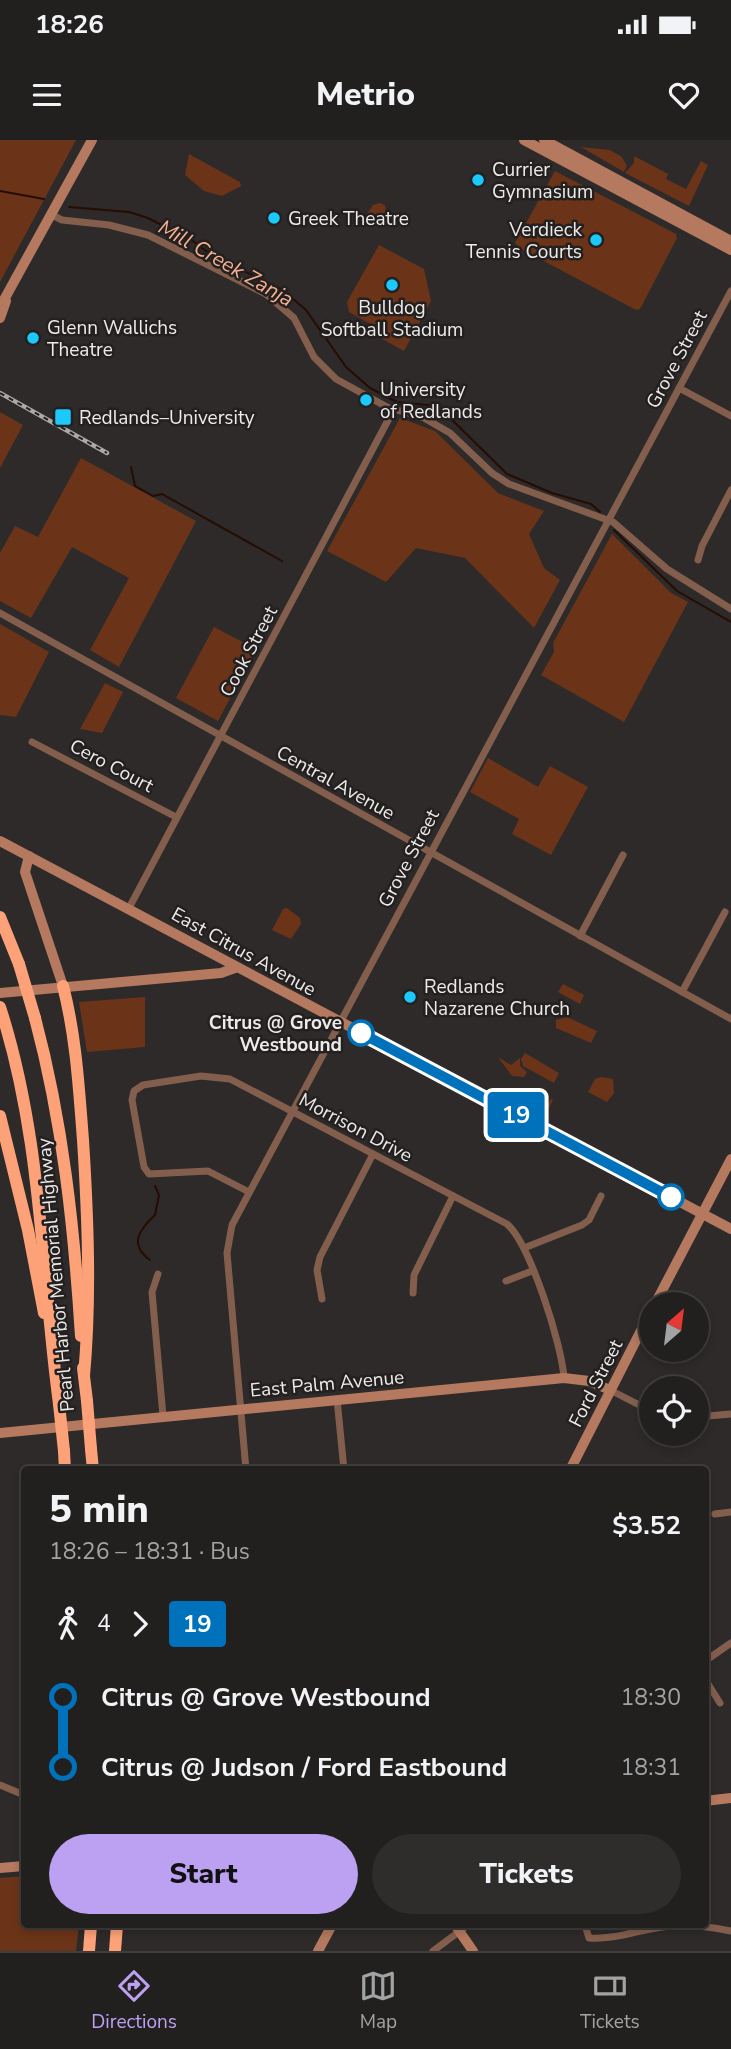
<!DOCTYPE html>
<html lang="en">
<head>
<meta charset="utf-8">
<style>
	body { margin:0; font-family:"Nunito Sans",sans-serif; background:#2e2d2c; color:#f1f3f6; height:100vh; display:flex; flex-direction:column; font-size:26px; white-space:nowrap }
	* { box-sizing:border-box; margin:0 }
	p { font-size:23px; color:#a2a3a4 }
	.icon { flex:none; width:38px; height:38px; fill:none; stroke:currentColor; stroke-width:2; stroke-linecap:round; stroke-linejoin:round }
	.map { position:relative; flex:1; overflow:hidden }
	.side { position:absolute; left:21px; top:1326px; width:688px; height:462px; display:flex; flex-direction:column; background:#22201f; border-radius:7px; box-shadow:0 4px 10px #0003,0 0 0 2px #3f3e3d }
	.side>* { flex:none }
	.badge { padding:0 14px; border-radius:5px; font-size:24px; line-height:46px }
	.needle { width:46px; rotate:28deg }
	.controls { position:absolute; left:639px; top:1152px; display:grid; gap:14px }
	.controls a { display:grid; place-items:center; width:70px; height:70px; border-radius:50%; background:#22201f; box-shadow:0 4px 10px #0003,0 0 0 2px #3f3e3d; font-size:35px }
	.map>.badge { position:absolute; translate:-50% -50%; box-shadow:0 0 0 4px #fff }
	.legs { display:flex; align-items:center; gap:10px; height:77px; padding:0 28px; font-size:23px }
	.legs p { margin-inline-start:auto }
	.summary { display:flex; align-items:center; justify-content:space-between; height:119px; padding:0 28px }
	h1 { font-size:38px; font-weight:800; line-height:52px }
	.action { display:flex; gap:14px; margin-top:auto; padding:14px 28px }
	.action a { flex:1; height:80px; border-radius:42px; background:#bca0f2; color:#111; font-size:28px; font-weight:800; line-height:80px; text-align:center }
	.action a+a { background:#2e2d2c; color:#f1f3f6 }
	ul { padding:0 28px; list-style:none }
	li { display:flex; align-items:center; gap:24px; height:70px; font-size:26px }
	li i { display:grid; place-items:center; width:10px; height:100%; margin:0 9px; background:currentColor }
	li i::after { content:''; width:18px; height:18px; margin:-9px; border:5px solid; border-radius:50%; background:#22201f }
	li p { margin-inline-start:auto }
	li:first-child i { background:linear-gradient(#0000 50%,currentColor 0) }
	li:last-child i { background:linear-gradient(currentColor 50%,#0000 0) }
	.status { display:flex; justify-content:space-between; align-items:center; height:49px; padding:0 35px; background:#22201f; direction:ltr }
	.status svg { height:19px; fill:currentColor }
	header { display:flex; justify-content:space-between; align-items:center; height:91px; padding:0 28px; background:#22201f; font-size:32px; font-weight:800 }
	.dock { display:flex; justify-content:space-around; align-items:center; height:98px; border-top:2px solid #3f3e3d; background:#22201f; font-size:19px; color:#a2a3a4 }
	.dock a { display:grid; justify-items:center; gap:4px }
	.dock .active { color:#bca0f2 }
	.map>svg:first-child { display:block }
	.green { fill:#6b3419 }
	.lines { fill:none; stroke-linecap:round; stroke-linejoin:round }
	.stream { stroke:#260c02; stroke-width:2 }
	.street { stroke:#835e4d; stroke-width:7 }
	.secondary { stroke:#b4795f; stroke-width:10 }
	.highway { stroke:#fda278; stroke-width:12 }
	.rail-casing { stroke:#aba8a7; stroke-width:4.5 }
	.rail { stroke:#23201f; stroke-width:2; stroke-dasharray:5; stroke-linecap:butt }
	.highway-bridge { stroke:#fda278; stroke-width:12 }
	.line-1-casing { stroke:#fff; stroke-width:16 }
	.line-1 { stroke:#0072bc; stroke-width:10 }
	.poi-dot { fill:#1bc9fc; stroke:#23201f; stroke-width:2.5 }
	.stop-1-dot { fill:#fff; stroke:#0072bc; stroke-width:3.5 }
	.labels { text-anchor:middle; stroke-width:5; stroke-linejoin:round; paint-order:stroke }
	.poi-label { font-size:19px; fill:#edebea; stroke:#23201f; text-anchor:start }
	.street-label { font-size:19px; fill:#edebea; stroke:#23201f }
	.stop-label { font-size:19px; font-weight:bold; fill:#edebea; stroke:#23201f; text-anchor:end }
	.water-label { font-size:21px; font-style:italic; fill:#f6b192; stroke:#23201f }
</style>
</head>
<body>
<div class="status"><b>18:26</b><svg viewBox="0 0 49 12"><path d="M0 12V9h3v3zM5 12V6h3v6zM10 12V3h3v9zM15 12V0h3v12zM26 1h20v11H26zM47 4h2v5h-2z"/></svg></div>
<header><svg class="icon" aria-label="menu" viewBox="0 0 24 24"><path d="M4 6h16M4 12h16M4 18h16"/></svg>Metrio<svg class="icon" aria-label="heart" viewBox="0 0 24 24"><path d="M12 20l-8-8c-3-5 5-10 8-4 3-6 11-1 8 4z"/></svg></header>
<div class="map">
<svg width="731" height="1811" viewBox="0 0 731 1811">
	<rect width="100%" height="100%" fill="#2d2a29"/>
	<g class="green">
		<polygon points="0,0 76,0 0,142"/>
		<polygon points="581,7 610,10 622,17 627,26 624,32"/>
		<polygon points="189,14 240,42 241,46 222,56 204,51 185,35"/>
		<polygon points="634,16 668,34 666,39 686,49 701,21 708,25 689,66 625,33 634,23"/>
		<polygon points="555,31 676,94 677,98 640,169 636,170 523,110 515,103"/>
		<polygon points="380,63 385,65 387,77 366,75 373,65"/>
		<polygon points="379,105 424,129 431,161 404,211 372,193 375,188 399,200 349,172 347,162"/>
		<polygon points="0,272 23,285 0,328"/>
		<polygon points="400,278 435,291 498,353 544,371 529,394 544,428 560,440 534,488 465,418 416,408 386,442 327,411"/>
		<polygon points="81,318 196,381 119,527 90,510 129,438 72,407 31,478 0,461 0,413 15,386 38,397"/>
		<polygon points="612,394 671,453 688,462 624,582 541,535 554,512 553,503"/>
		<polygon points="0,484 49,512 16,577 0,575"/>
		<polygon points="214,487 256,509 218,581 176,558"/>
		<polygon points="105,543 123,552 102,593 80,589"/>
		<polygon points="488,618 538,647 550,626 588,647 551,715 512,694 519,679 470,652"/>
		<polygon points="287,768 300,778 301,784 291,799 272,790 283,769"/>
		<polygon points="563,844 584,855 580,864 558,852"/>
		<polygon points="145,857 145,907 87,912 79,862"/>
		<polygon points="567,877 597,891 591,903 556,888 556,880"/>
		<polygon points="525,913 559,933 554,943 523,926 521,919"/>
		<polygon points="498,917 511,925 520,918 520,926 527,932 524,937 512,936"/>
		<polygon points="601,937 613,939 614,953 607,962 588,952 595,939"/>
		<polygon points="523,947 523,953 547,965 551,959 553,960 546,974 516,958"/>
		<polygon points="24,1736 24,1785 79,1785 76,1811 0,1811 0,1738"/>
	</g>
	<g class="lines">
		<g class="stream">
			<polyline points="0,51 44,59"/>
			<polyline points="69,67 129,72 148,78 193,101 210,114 284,151 306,170 346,227 370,248 397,262 438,266 507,334 552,353 591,364 600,372"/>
			<polyline points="131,327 135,346 153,356 162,354 282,421"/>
			<polyline points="614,390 677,451 731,482"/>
			<path d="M150,1120C128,1104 140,1089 155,1075L159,1055L155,1046"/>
		</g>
		<g class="street">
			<polyline points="52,75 62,80 109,85 148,95 266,154 294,178 314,217 336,239 387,267 424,278 450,293 492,333 509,344 613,382 667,429 731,469"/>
			<polyline points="679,248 731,276"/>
			<polyline points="698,420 702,406 731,350"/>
			<polyline points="0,473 731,879"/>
			<polyline points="32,602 176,677"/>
			<polyline points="129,768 394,269"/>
			<polyline points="580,796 623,715"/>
			<polyline points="682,852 725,772"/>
			<path d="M249,1052L208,1031L149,1034L144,1027L132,960L134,951L143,945L201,936L230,939L507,1084C530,1104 562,1205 564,1238"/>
			<polyline points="524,1108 582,1085 589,1080 601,1056"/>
			<polyline points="158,1134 152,1152 163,1276"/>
			<polyline points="506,1141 532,1131"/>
			<polyline points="413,1153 414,1135 453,1056"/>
			<polyline points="322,1159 317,1130 320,1117 373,1014"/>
			<polyline points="610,1250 651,1271"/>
			<polyline points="337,1259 344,1330"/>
			<polyline points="696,1277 731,1274"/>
			<polyline points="246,1330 227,1113 232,1085 731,151"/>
			<polyline points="715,1374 731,1372"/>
			<polyline points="705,1521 731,1503"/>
			<polyline points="705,1539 720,1563"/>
			<polyline points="0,1645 24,1655"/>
			<path d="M585,1785L589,1798C618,1800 642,1788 671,1786C691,1784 711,1787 731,1791"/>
			<polyline points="433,1811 468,1785"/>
		</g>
		<g class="secondary">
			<polyline points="524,0 731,110"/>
			<polyline points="544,0 731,101"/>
			<polyline points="0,167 92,0"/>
			<polyline points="0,178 6,161"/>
			<polyline points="0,701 731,1089"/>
			<polyline points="29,716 25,732 63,846"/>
			<polyline points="0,853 188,836 221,833 235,828"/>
			<polyline points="655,1164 731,1019"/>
			<polyline points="0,1293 564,1238 589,1241 610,1250"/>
			<polyline points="570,1330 651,1171"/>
			<polyline points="705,1661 731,1658"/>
			<polyline points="0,1728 24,1726"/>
			<polyline points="455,1785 473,1811"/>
			<polyline points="318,1811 332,1785"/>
		</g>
		<g class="highway">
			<polyline points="0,777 19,824"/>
			<path d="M63,846C76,896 79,949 83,1000C88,1079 91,1157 84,1236"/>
			<path d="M0,867C42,997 41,1130 59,1264"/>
			<path d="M35,878C63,983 74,1087 81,1196"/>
			<polyline points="0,976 28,1090 44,1173"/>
			<polyline points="83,1228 87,1261"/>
			<polyline points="91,1309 93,1330"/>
			<polyline points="64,1311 65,1330"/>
			<polyline points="89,1811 91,1785"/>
			<polyline points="115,1811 117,1785"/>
		</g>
		<defs>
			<polyline id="rail" points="0,253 107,313"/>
		</defs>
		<use href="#rail" class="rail-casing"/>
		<use href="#rail" class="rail"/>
		<g class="highway-bridge">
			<polyline points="19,824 35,878"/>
			<polyline points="87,1261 91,1309"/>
			<polyline points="59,1264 64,1311"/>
		</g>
	</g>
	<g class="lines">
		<defs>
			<polyline id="line-1" points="361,893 671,1057"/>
		</defs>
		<use href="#line-1" class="line-1-casing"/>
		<use href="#line-1" class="line-1"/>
	</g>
	<g class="poi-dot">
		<circle cx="478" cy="40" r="7"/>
		<circle cx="274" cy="78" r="7"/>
		<circle cx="596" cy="100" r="7"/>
		<circle cx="392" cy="145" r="7"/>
		<circle cx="33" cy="198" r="7"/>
		<circle cx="366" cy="260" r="7"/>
		<rect x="54" y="268" width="18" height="18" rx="3.5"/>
		<circle cx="410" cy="857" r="7"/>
	</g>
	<g class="stop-1-dot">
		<circle cx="361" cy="893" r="12"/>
		<circle cx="671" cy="1057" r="12"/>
	</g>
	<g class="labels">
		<g class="poi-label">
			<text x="492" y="36">Currier<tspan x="492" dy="22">Gymnasium</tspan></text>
			<text x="288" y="85">Greek Theatre</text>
			<text x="582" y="96" text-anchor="end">Verdieck<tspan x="582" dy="22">Tennis Courts</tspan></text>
			<text x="392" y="174" text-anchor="middle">Bulldog<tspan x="392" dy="22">Softball Stadium</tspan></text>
			<text x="47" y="194">Glenn Wallichs<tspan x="47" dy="22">Theatre</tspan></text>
			<text x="380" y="256">University<tspan x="380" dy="22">of Redlands</tspan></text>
			<text x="79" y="284">Redlands–University</text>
			<text x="424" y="853">Redlands<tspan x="424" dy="22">Nazarene Church</tspan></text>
		</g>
		<g class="street-label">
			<text transform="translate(676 219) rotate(-62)" y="7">Grove Street</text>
			<text transform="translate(248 511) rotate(-62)" y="7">Cook Street</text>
			<text transform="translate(112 625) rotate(28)" y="7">Cero Court</text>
			<text transform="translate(336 642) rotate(29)" y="7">Central Avenue</text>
			<text transform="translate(408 718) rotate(-62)" y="7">Grove Street</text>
			<text transform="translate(244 811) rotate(29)" y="7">East Citrus Avenue</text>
			<text transform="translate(356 987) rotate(28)" y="7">Morrison Drive</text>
			<text transform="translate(55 1135) rotate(-95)" y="7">Pearl Harbor Memorial Highway</text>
			<text transform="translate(327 1243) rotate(-5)" y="7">East Palm Avenue</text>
			<text transform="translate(595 1243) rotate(-63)" y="7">Ford Street</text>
		</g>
		<g class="stop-label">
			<text x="342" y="889">Citrus @ Grove<tspan x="342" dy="22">Westbound</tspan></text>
		</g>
		<g class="water-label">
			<text transform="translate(226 123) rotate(30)" y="7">Mill Creek Zanja</text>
		</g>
	</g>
</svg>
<div class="controls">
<a><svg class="needle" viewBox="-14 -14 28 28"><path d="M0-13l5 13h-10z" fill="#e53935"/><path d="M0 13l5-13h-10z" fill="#a2a3a4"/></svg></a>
<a><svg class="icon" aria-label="locate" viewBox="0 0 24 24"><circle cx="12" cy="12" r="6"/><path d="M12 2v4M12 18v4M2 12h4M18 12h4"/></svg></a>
</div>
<b class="badge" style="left:516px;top:975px;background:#0072bc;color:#fff">19</b>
<section class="side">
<div class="summary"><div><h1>5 min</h1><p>18:26 – 18:31 · Bus</p></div><b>$3.52</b></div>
<div class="legs"><svg class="icon" aria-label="walk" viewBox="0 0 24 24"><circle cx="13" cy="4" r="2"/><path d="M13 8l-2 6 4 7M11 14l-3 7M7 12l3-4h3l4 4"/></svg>4<svg class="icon" aria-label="forward" viewBox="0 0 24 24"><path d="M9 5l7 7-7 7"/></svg><b class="badge" style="background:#0072bc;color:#fff">19</b></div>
<ul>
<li><i style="color:#0072bc"></i><b>Citrus @ Grove Westbound</b><p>18:30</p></li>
<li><i style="color:#0072bc"></i><b>Citrus @ Judson / Ford Eastbound</b><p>18:31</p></li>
</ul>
<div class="action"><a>Start</a><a>Tickets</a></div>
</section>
</div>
<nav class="dock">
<a class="active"><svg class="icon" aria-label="directions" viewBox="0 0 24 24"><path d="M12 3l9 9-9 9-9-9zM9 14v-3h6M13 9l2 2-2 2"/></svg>Directions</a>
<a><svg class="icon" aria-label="map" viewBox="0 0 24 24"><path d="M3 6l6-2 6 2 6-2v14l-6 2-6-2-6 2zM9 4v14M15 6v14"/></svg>Map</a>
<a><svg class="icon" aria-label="tickets" viewBox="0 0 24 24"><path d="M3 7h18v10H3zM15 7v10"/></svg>Tickets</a>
</nav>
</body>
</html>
